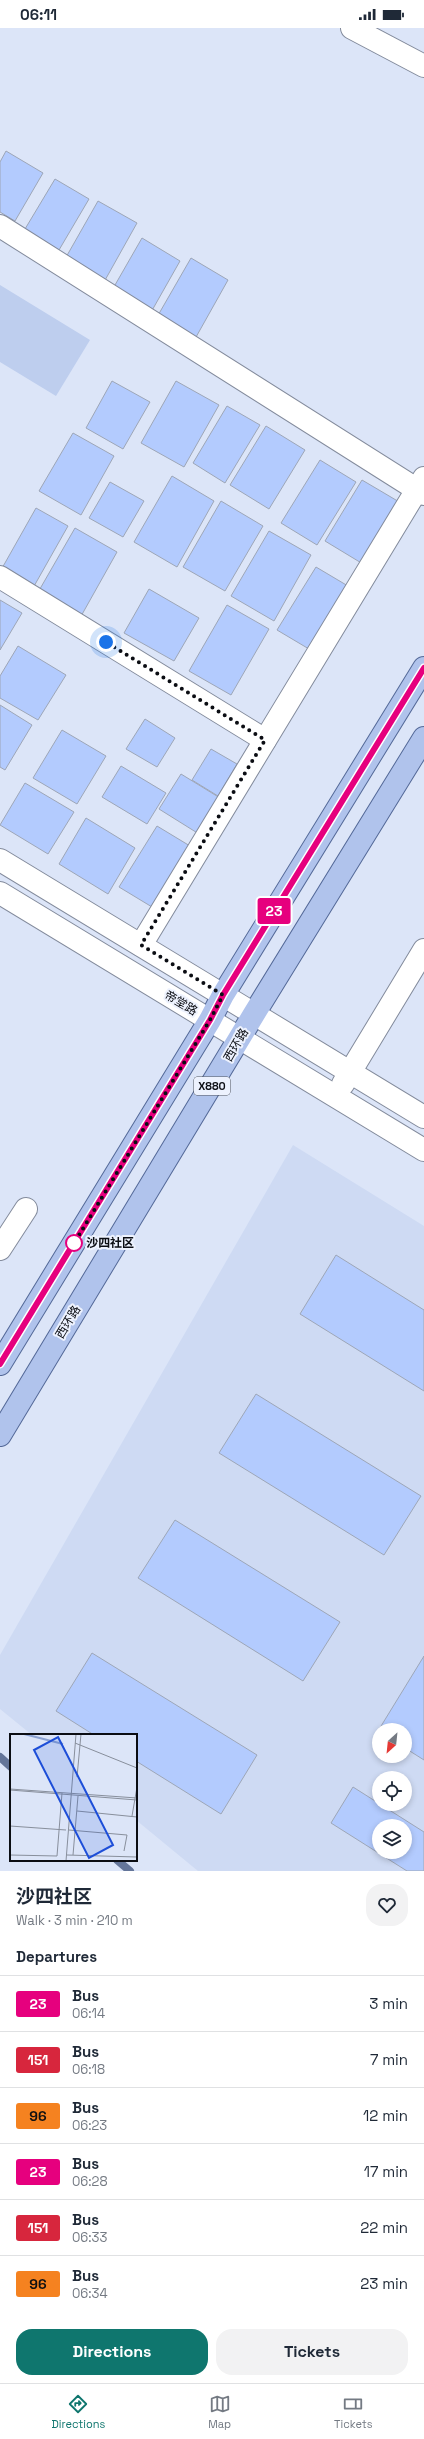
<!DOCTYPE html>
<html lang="en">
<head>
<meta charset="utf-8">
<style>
	body { margin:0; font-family:"Space Grotesk","Noto Sans SC",sans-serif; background:#f2f2f3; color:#1f2937; height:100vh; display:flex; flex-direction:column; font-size:15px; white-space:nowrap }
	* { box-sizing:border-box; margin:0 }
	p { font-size:13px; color:#747a83 }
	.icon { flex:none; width:22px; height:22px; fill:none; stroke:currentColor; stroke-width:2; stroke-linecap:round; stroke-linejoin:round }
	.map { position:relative; height:1843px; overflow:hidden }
	.details { display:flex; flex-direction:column; background:#fff; flex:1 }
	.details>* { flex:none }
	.badge { padding:0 8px; border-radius:3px; font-size:14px; line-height:26px }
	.needle { width:26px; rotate:207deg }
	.buttons { position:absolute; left:372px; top:1695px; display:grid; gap:8px }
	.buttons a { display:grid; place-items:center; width:40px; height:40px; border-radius:50%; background:#fff; box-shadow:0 2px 6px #0003; font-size:20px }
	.you { position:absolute; width:20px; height:20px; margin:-10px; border:3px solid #fff; border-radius:50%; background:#1a73e8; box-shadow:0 0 0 6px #1a73e833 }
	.map>.badge { position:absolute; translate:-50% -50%; box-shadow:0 0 0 2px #fff }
	h2 { padding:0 16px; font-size:15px; line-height:36px }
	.round { display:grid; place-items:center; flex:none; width:42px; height:42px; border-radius:16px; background:#f2f2f3 }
	.summary { display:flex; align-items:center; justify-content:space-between; height:68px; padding:0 16px }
	h1 { font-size:19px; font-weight:700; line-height:30px }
	.cta { display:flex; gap:8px; margin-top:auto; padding:8px 16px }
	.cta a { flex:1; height:46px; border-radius:16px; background:#0f766e; color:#fff; font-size:16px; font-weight:700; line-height:46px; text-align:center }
	.cta a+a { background:#f2f2f3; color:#1f2937 }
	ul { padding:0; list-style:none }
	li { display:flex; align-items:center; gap:12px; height:56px; padding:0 16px; border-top:1px solid #e0e1e3 }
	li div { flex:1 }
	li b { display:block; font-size:15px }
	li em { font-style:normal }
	li .badge { min-width:44px; font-weight:700; text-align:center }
	.status { display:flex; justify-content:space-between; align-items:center; height:28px; padding:0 20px; background:#fff; direction:ltr }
	.status svg { height:11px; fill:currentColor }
	.tab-bar { display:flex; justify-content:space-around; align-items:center; height:56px; border-top:1px solid #e0e1e3; background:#fff; font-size:11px; color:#747a83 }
	.tab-bar a { display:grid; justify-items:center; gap:2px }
	.tab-bar .selected { color:#0f766e }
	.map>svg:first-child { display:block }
	.built { fill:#cedaf3; fill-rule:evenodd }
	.green { fill:#beceee }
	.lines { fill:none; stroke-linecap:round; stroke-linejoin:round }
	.stream { stroke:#647599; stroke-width:8 }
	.building { fill:#b3cbfe; stroke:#9da6b7; fill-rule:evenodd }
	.minor-casing { stroke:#838b9c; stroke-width:24 }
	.major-casing { stroke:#546998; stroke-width:24 }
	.minor { stroke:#fff; stroke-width:22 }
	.major { stroke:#b0c3ec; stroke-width:22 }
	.line-casing { stroke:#fff; stroke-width:9 }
	.line { stroke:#e6007e; stroke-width:6 }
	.walk { stroke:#0b0d13; stroke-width:4; stroke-dasharray:0 7.2 }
	.stop-dot { fill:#fff; stroke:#e6007e; stroke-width:2 }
	.labels { text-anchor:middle; stroke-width:4; stroke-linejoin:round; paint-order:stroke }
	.shield { fill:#edf2fe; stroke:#4f525a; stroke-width:1 }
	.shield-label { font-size:11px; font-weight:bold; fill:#0b0d13 }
	.street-label { font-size:12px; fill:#0b0d13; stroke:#edf2fe }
	.stop-label { font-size:12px; font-weight:bold; fill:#0b0d13; stroke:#edf2fe; text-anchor:start }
	.inset-river { fill:none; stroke:#8aa1d2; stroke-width:2 }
	.inset-road { fill:none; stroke:#888f9c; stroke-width:1 }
	.view { fill:#1d4ed8; fill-opacity:0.15; stroke:#1d4ed8; stroke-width:2 }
	.inset-edge { fill:none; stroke:#0b0d13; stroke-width:2 }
</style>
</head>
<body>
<div class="status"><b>06:11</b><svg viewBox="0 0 49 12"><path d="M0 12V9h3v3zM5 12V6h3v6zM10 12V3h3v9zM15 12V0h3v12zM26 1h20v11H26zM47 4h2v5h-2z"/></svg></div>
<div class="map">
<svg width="424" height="1843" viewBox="0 0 424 1843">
	<rect width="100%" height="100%" fill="#dce5f8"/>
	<path class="built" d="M293,1117L424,1198V1843H198L136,1792V1707H32L0,1681V1627ZM379,1702H405V1728H379ZM379,1750H405V1776H379ZM379,1798H405V1824H379Z"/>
	<polygon class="green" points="0,257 90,312 56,368 0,334"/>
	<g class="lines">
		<g class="stream">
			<polyline points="0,1729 11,1739"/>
			<polyline points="117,1832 130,1843"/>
		</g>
	</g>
	<g class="building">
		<polygon points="6,123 43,145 15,193 0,184 0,134"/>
		<polygon points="55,151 89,171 59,222 25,201"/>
		<polygon points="98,173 137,195 104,254 65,231"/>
		<polygon points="142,210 180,233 150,286 111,264"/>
		<polygon points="191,230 228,252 191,318 153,296"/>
		<polygon points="112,353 150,374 123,421 86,400"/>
		<polygon points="176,353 219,377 184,439 141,415"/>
		<polygon points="227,378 260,397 225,455 193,435"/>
		<polygon points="266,398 305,422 269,481 230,457"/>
		<polygon points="73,405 114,428 81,487 39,463"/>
		<polygon points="320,432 356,454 317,517 281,495"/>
		<polygon points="172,448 214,473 177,539 134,514"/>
		<polygon points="362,452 401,475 363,536 325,513"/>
		<polygon points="110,454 144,473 123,509 89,490"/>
		<polygon points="221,473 263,498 225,563 183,539"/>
		<polygon points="36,480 68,498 33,560 1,542"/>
		<polygon points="75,500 117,524 80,590 37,566"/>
		<polygon points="269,503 311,527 274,593 231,568"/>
		<polygon points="316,539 348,558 309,621 277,602"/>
		<polygon points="149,561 199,590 174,633 124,605"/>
		<polygon points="0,572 22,585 0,622"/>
		<polygon points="227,577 269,601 231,667 189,643"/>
		<polygon points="18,618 66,647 38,692 0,670 0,648"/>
		<polygon points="0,677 32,697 5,742 0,739"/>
		<polygon points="145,691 175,710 157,739 126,721"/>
		<polygon points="62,702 106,728 77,776 33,750"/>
		<polygon points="211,721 237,736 218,768 192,752"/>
		<polygon points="121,738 166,765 147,796 102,769"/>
		<polygon points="181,746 220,770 199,806 159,781"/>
		<polygon points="25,755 74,784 48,826 0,797"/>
		<polygon points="86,790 135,820 108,866 59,836"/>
		<polygon points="157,798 195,821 157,882 119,859"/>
		<polygon points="336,1227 424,1282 424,1363 300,1286"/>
		<polygon points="256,1366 421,1468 384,1527 219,1425"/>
		<polygon points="175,1492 340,1594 303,1653 138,1550"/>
		<polygon points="92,1625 257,1727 221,1786 136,1733 136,1707 94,1707 56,1683"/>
		<polygon points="424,1628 424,1732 405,1720 405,1702 378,1703"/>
		<path d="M353,1759L424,1804V1843H407L331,1795ZM379,1798H405V1824H379Z"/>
	</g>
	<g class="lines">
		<defs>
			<g id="minor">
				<polyline points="352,0 424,38"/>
				<polyline points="0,198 424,466"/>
				<polyline points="0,549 265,712"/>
				<polyline points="0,832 424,1089"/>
				<polyline points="0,865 424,1122"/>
				<polyline points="141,917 424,450"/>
				<polyline points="343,1056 424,922"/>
				<polyline points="0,1221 26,1181"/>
			</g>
			<g id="major">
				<polyline points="0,1336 210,992 223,967 424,640"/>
				<polyline points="0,1407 254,986 424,710"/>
			</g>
		</defs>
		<use href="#minor" class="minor-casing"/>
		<use href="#major" class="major-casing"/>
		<use href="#minor" class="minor"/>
		<use href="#major" class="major"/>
	</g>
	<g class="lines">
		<defs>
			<polyline id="line" points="0,1336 210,992 223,967 424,640"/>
		</defs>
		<use href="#line" class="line-casing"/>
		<use href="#line" class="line"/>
		<polyline class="walk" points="74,1215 73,1217 210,992 223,967 141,917 265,712 106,614"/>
	</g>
	<circle class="stop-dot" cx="74" cy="1215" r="8"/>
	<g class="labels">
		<rect class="shield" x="194" y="1049" width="36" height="18" rx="3"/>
		<g class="shield-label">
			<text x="212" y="1062">X880</text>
		</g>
		<g class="street-label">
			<text transform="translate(181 975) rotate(31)" y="4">帝堂路</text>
			<text transform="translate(236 1017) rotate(-60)" y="4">西环路</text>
			<text transform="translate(68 1294) rotate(-59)" y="4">西环路</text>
		</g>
		<g class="stop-label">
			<text x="86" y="1219">沙四社区</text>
		</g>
	</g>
	<g transform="translate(10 1706)">
		<rect width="127" height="127" fill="#dce5f8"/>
		<path class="inset-river" d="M14,0L53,10"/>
		<path class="inset-road" d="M65,9L127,34M67,43L71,0M0,55L127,64M0,56L127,66M67,77L127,83M122,82L127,53M0,92L56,96M59,96L117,101L114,117M0,121L47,122L52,59M57,121L127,123M63,121L68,62M56,127L66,0"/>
		<path class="view" d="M48,3L103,111L79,124L24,16Z"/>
		<rect width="127" height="127" class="inset-edge"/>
	</g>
</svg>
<div class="buttons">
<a><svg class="needle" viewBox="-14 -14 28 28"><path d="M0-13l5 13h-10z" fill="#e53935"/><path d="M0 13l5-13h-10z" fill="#747a83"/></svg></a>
<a><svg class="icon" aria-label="locate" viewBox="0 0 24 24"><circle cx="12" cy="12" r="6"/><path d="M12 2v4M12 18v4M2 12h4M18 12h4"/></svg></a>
<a><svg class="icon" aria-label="layers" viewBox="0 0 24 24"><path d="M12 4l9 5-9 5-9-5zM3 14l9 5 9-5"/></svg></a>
</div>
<div class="you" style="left:106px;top:614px"></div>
<b class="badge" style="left:274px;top:883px;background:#e6007e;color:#fff">23</b>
</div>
<section class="details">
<div class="summary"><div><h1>沙四社区</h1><p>Walk · 3 min · 210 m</p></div><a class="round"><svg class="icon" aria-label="heart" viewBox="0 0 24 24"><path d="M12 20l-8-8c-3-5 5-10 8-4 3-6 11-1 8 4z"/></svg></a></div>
<h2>Departures</h2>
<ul>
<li><span class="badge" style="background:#e6007e;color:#fff">23</span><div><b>Bus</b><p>06:14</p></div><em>3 min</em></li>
<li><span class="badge" style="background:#d7263d;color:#fff">151</span><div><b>Bus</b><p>06:18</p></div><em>7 min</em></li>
<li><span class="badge" style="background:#f58220;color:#111">96</span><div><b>Bus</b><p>06:23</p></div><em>12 min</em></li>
<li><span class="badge" style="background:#e6007e;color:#fff">23</span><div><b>Bus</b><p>06:28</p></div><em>17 min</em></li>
<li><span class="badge" style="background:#d7263d;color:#fff">151</span><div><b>Bus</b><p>06:33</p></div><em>22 min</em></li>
<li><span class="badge" style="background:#f58220;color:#111">96</span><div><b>Bus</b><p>06:34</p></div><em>23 min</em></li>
</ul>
<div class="cta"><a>Directions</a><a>Tickets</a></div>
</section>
<nav class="tab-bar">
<a class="selected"><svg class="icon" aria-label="directions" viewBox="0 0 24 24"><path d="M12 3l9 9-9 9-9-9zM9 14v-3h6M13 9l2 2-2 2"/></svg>Directions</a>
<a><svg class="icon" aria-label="map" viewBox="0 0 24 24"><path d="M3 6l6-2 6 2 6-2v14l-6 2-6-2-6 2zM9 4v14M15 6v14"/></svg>Map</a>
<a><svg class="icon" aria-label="tickets" viewBox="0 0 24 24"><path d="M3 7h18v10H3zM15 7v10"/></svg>Tickets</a>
</nav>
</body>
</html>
